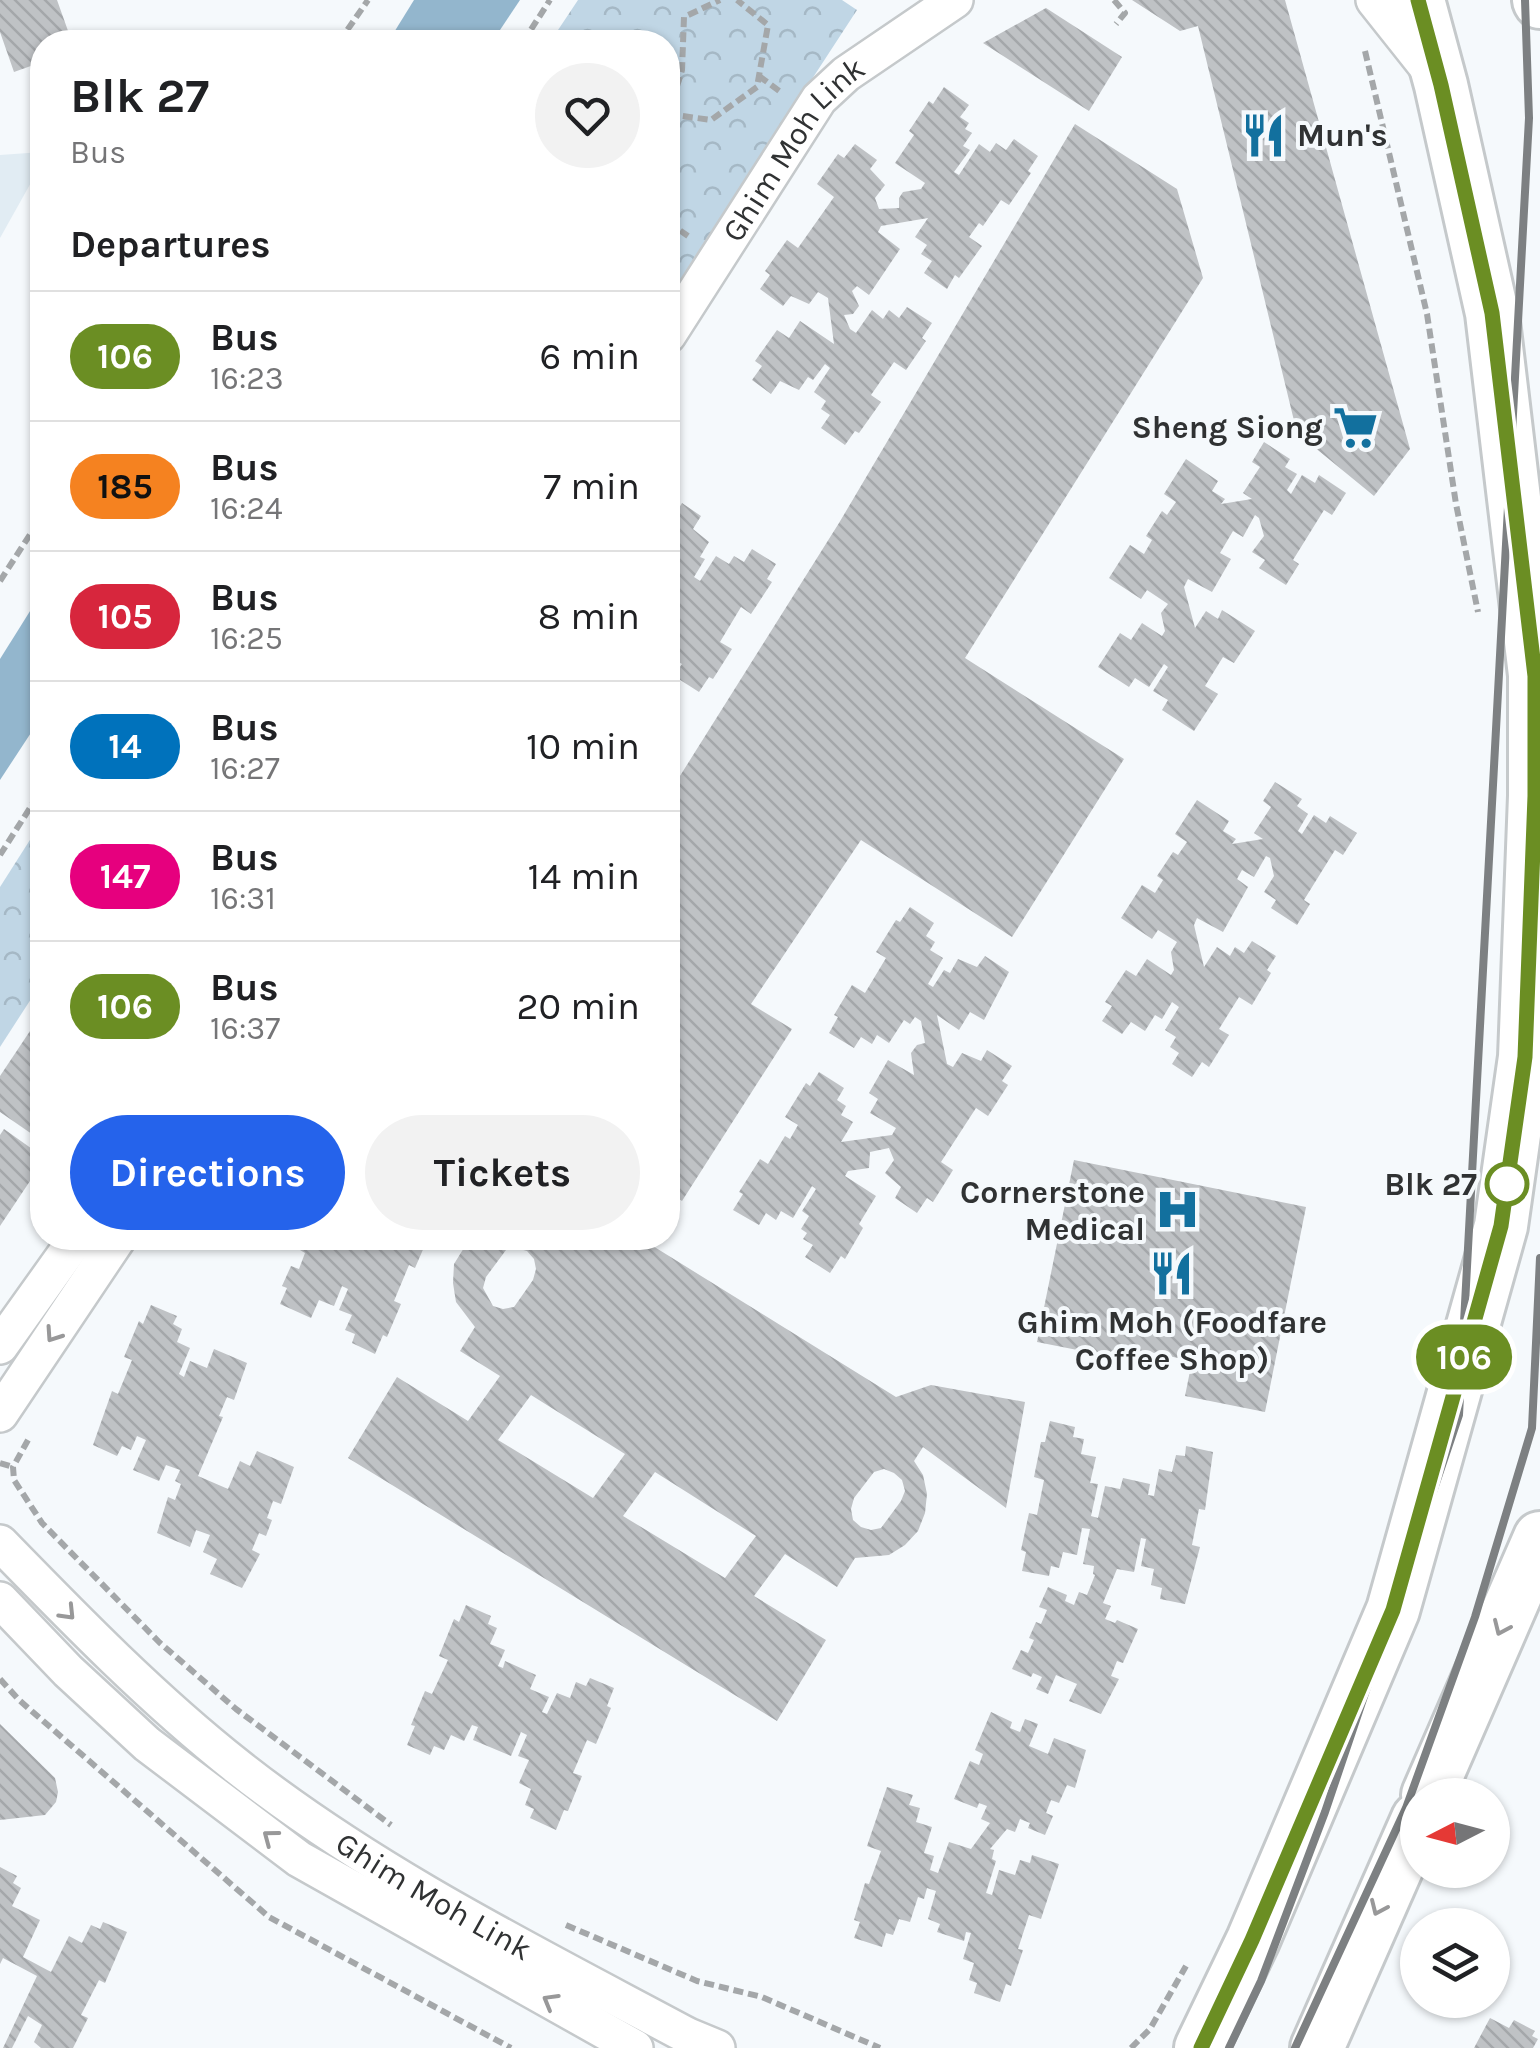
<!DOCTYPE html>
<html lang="en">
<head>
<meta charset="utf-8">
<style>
	body { margin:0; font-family:Karla,sans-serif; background:#f2f2f2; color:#202124; height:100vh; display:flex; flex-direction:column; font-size:38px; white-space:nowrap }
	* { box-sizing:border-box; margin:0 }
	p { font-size:32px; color:#757577 }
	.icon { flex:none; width:55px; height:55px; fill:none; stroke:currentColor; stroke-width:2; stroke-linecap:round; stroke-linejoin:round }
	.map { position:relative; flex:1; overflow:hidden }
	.details { position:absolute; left:30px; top:30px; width:650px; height:1220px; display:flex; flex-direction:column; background:#fff; border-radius:40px; box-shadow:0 2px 8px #0004 }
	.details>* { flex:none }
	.badge { padding:0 20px; border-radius:32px; font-size:35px; line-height:65px }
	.needle { width:65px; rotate:264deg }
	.fabs { position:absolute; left:1400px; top:1778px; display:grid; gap:20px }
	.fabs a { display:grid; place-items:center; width:110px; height:110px; border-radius:50%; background:#fff; box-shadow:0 2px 8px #0004; font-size:50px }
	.map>.badge { position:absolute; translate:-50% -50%; box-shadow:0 0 0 5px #fff }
	h2 { padding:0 40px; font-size:38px; line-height:90px }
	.round { display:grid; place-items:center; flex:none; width:105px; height:105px; border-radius:52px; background:#f2f2f2 }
	.headline { display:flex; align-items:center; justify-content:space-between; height:170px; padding:0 40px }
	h1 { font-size:48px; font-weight:700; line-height:75px }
	.primary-button { display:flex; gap:20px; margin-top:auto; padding:20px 40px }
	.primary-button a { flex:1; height:115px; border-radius:60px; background:#2563eb; color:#fff; font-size:40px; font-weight:700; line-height:115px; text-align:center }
	.primary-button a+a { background:#f2f2f2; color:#202124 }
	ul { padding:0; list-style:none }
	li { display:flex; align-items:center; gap:30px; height:130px; padding:0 40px; border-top:2px solid #e0e0e0 }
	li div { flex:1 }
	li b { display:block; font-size:38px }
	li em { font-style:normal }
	li .badge { min-width:110px; font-weight:700; text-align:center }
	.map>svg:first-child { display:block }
	.built { fill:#e1ecf3 }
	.park { fill:url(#park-crowns) }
	.water { fill:#93b6cd }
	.building { fill:url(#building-back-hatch); fill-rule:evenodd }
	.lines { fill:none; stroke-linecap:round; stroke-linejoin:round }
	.street-casing { stroke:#c5c9cb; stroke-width:40 }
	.primary-casing { stroke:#c5c9cb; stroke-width:58 }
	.path { stroke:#a4a7a9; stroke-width:6; stroke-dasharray:10 5; stroke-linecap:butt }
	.street { stroke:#fff; stroke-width:35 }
	.primary { stroke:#fff; stroke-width:52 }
	.rail { stroke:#7d8082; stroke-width:8 }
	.oneway { stroke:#989899 }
	.line-casing { stroke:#fff; stroke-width:22 }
	.line { stroke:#6b8e23; stroke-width:15 }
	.stop-dot { fill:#fff; stroke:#6b8e23; stroke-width:5 }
	.labels { text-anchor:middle; stroke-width:8; stroke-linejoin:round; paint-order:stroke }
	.poi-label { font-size:32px; font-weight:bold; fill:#303233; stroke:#f5f9fc; text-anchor:end }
	.street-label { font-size:32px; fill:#303233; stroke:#f5f9fc }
	.stop-label { font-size:32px; font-weight:bold; fill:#303233; stroke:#f5f9fc; text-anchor:end }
</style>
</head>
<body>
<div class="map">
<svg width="1540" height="2048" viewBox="0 0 1540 2048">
	<defs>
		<pattern id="park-crowns" width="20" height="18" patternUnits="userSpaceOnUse" patternTransform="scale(2.5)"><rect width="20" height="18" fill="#c0d6e5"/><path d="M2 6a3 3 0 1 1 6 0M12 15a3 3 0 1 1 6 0" fill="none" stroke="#a5b8c5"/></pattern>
		<pattern id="building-back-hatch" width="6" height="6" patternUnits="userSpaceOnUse" patternTransform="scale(2.5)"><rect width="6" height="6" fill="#bfc2c5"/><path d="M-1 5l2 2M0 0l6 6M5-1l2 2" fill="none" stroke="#a4a7aa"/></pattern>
	</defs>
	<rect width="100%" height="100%" fill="#f5f9fc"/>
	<polygon class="built" points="42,152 42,163 0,238 0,155"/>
	<g class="park">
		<polygon points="578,0 842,0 857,10 668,300 668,42 550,42"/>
		<polygon points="42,821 42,982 0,1047 0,887"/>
	</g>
	<g class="water">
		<polygon points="414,0 520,0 492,42 388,42"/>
		<polygon points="42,592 42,716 0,780 0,659"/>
	</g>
	<g class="building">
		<polygon points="0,0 57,0 72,42 42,42 42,62 14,72 0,32"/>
		<polygon points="1132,0 1285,0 1410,449 1374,496 1297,433 1198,26 1180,31"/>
		<polygon points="1046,8 1122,57 1089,111 983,43"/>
		<polygon points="944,87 969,105 960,117 969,123 965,129 972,133 963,146 970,150 954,172 959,175 979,144 990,152 996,143 1006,150 1014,139 1038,156 1028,171 1031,173 1009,205 1001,200 983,226 979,223 969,237 982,246 959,278 955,275 947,289 924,273 932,261 921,254 927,245 915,237 928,218 881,226 878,232 900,249 869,295 857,286 852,291 859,306 853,314 844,315 850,329 856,333 872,310 883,319 889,310 899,318 907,307 932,323 922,338 926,341 906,370 894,362 871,395 881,402 859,433 855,431 845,445 821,428 830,415 821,409 826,401 814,392 830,368 825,364 813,380 808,377 799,390 780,381 771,394 752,380 762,366 755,361 777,330 789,338 800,321 834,344 828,298 818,292 809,304 791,296 783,306 760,289 770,275 765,271 787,240 798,248 834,197 817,184 838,154 844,158 855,144 877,160 870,169 885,185 875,198 879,209 899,208 899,198 903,192 921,189 925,183 895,163 914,135 909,131 929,101 933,104"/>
		<polygon points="1075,124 1177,189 1203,278 965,658 1124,759 1012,937 861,840 751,1004 792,1029 682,1201 668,1192 668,795 839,523"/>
		<polygon points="1264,442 1290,459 1285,467 1297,474 1287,490 1291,494 1302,475 1315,483 1319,475 1346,493 1332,515 1324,510 1293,560 1299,564 1286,585 1259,568 1265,560 1252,552 1264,536 1259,518 1255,515 1243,537 1233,531 1220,553 1231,559 1212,592 1188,579 1184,587 1195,628 1206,611 1218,619 1222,610 1255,631 1234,663 1223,657 1205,686 1218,694 1194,731 1162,710 1168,700 1153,691 1168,667 1164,664 1149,687 1135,678 1129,687 1098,667 1120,633 1131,640 1142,623 1162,636 1165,631 1161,613 1168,604 1147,590 1141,599 1109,578 1130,545 1144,554 1152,540 1146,536 1162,511 1167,515 1176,502 1164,494 1186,459 1218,481 1212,491 1225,499 1221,504 1252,499 1243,493 1260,467 1252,462"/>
		<polygon points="682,503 701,516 693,529 709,542 700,557 705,559 694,577 700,581 716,556 729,564 734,556 744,562 752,549 776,564 767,579 772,582 751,614 741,607 720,642 732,649 713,679 709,677 699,692 674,676 682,664 671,657 676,649 668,644 668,635 679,618 668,614 668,597 680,594 668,586 668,515 673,518"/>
		<polygon points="1275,782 1302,799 1297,806 1308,814 1298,831 1302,834 1314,815 1326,823 1330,816 1357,833 1343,855 1335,850 1304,900 1310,904 1297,925 1271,908 1276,900 1264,892 1274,876 1270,858 1266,856 1254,877 1242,870 1237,879 1248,887 1223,932 1197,918 1194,925 1204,967 1217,947 1230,956 1235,947 1244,953 1252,941 1276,956 1267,970 1271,973 1252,1005 1239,997 1219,1029 1229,1035 1209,1067 1202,1062 1192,1077 1172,1064 1179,1053 1170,1047 1176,1037 1165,1030 1179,1007 1172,1002 1162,1019 1155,1015 1145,1031 1131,1022 1122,1034 1102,1021 1112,1006 1105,1002 1126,970 1136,976 1147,959 1171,975 1174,970 1171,952 1177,942 1158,930 1152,939 1121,918 1142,885 1155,893 1163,880 1157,876 1173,852 1178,855 1187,842 1175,834 1197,800 1229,821 1223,831 1236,839 1232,844 1263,839 1254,833 1271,807 1263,801"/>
		<polygon points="910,907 934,923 926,936 935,942 930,950 943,958 928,984 933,987 944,970 950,973 958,959 977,967 985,956 1009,972 984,1020 970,1012 959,1030 937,1015 947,1064 953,1067 962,1053 981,1061 987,1050 1012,1066 1002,1081 1008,1085 988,1116 976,1108 941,1162 953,1170 933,1202 927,1198 917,1213 895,1198 901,1187 885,1173 894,1160 889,1148 870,1152 869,1168 848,1171 845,1176 876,1196 859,1224 863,1228 845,1259 841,1256 830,1273 805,1257 813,1245 803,1239 807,1233 801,1229 809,1216 802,1211 816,1189 812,1186 793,1218 781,1211 776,1220 766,1213 759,1225 733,1210 743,1194 739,1192 760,1159 768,1164 785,1136 790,1139 798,1125 785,1117 806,1083 810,1086 819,1072 844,1088 837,1100 846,1106 841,1115 853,1122 841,1142 892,1135 896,1128 870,1113 878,1099 869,1093 888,1060 914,1075 911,1053 917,1045 925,1043 921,1021 915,1017 910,1024 904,1020 889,1043 877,1035 872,1044 861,1037 854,1048 829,1033 838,1017 834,1015 852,985 865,993 886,958 876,952 896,920 900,922"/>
		<polygon points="42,1013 42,1141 0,1112 0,1076"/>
		<polygon points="4,1129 42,1156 42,1163 0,1226 0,1135"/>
		<polygon points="1074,1160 1306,1207 1265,1412 1185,1396 1192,1361 1145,1351 1143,1363 1037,1342"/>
		<polygon points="305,1238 428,1238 415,1268 409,1265 394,1301 401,1304 387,1337 383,1335 375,1354 352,1343 355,1334 345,1330 352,1315 339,1310 348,1289 342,1286 334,1306 319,1300 311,1318 280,1304 287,1288 282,1286 291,1266 299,1269 305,1253 300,1250"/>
		<path d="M470,1238H640L896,1397L931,1385L1025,1402L1006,1508L923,1447L914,1461L923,1475L927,1494L925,1513L918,1531L905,1545L889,1555L855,1558L837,1587L785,1554L754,1596L826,1640L777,1721L348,1458L397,1377L468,1421L500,1376L460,1351L475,1327L456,1302L453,1283L454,1264ZM516,1248L527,1251L534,1259L536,1269L533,1280L514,1307L503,1309L493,1306L483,1288L486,1277L506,1250ZM531,1395L625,1454L593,1498L498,1440ZM884,1469L894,1473L902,1480L905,1491L901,1501L881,1528L871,1530L861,1527L853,1520L851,1509L854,1498L874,1472ZM655,1472L756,1536L725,1578L623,1516Z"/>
		<polygon points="151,1305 177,1316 173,1324 182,1329 177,1342 190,1348 179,1374 184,1377 190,1361 207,1368 214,1349 247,1363 234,1400 227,1397 219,1416 223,1417 198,1476 228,1489 240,1461 250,1466 257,1451 294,1467 281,1504 273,1501 267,1518 272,1520 266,1536 259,1533 252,1550 260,1554 242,1588 210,1574 217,1559 203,1552 210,1535 196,1530 190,1547 157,1533 168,1497 175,1500 181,1484 175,1481 180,1470 166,1465 159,1481 133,1470 146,1440 137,1436 131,1450 122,1446 117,1456 93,1445 112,1391 118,1394 132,1360 124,1357 139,1321 143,1324"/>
		<polygon points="1050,1421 1075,1427 1073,1437 1084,1439 1081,1454 1096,1457 1090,1483 1098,1484 1091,1516 1098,1518 1105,1486 1120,1489 1123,1478 1150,1484 1148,1495 1154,1496 1159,1469 1172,1472 1176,1455 1185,1456 1186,1446 1213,1452 1205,1510 1199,1509 1192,1545 1200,1547 1185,1604 1160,1599 1162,1588 1151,1585 1154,1569 1141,1566 1146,1539 1141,1538 1134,1572 1117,1569 1103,1603 1111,1606 1105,1619 1115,1623 1117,1620 1138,1629 1123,1663 1117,1661 1111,1676 1119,1679 1101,1714 1069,1701 1077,1684 1056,1675 1048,1694 1036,1689 1042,1677 1033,1673 1031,1677 1012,1669 1021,1650 1028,1653 1034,1640 1029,1638 1036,1622 1041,1624 1047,1610 1039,1607 1048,1587 1067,1595 1065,1601 1074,1605 1079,1592 1087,1595 1095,1575 1093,1574 1094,1566 1083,1564 1090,1529 1082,1528 1077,1555 1063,1552 1059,1568 1051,1566 1049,1576 1022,1571 1026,1552 1021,1550 1029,1513 1037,1515 1044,1480 1034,1477 1041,1442 1045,1442"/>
		<polygon points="466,1605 491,1616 488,1624 497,1628 490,1644 505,1650 498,1666 503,1668 505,1661 536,1675 530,1689 549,1697 542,1712 547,1714 557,1693 570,1698 576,1682 586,1686 590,1678 614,1688 607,1706 611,1708 596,1744 587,1740 573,1773 582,1776 568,1811 564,1810 556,1830 530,1818 534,1809 525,1805 531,1789 519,1783 529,1760 518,1756 527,1735 521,1732 511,1756 473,1740 478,1727 472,1725 464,1741 451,1735 444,1750 434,1746 430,1755 407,1745 415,1726 411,1725 425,1691 432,1694 448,1660 439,1656 454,1619 459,1622"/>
		<polygon points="991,1712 1012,1722 1010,1728 1020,1732 1025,1719 1038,1724 1029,1746 1048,1754 1054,1738 1086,1750 1075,1788 1067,1785 1059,1803 1051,1800 1046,1813 1053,1816 1045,1835 1028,1828 1030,1823 1020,1819 1015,1832 1007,1829 990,1849 994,1850 992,1859 996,1861 986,1893 992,1895 999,1870 1015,1875 1020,1860 1030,1863 1032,1855 1059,1864 1041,1919 1029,1915 1018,1949 1023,1950 1011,1986 1006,1984 1000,2002 974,1993 977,1983 969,1980 974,1963 963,1959 971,1933 966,1932 964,1941 937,1932 940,1924 928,1919 936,1891 927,1888 924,1899 918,1897 910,1922 899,1919 893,1935 886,1933 882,1947 854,1938 860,1922 854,1920 865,1883 869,1884 881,1851 867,1846 887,1787 913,1795 909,1805 920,1808 916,1822 932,1827 924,1853 934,1856 930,1870 938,1873 949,1842 971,1849 990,1823 981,1819 987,1806 979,1803 977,1808 954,1799 970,1761 979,1765 983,1754 975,1750"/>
		<polygon points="0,1724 55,1778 58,1792 56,1802 45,1815 0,1820"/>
		<polygon points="0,1867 17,1876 13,1883 21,1888 12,1906 40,1920 23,1957 51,1972 69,1936 82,1943 91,1925 100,1929 103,1922 127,1932 105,1983 99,1980 81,2015 88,2018 73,2048 41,2048 34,2042 42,2025 28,2016 12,2048 3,2048 37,1976 3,1958 0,1964"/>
		<polygon points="1490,2018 1509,2028 1514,2020 1535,2031 1532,2036 1538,2039 1533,2048 1474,2048"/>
	</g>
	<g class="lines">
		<defs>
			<g id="street">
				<polyline points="1374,0 1428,68"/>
				<path id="s1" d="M668,335L819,99L846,74L955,0"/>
				<polyline points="0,1346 77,1238"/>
				<polyline points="0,1414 118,1238"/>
				<path id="s2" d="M0,1543C76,1621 153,1700 238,1767C375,1875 535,1954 688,2036L717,2048"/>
				<polyline points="0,1600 68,1671 147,1744 299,1859 635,2048"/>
			</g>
			<g id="primary">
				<polyline points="1539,0 1540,2"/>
				<polyline points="1428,1795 1540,1538"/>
				<polyline points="1201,2048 1253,1940 1393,1610 1501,1226 1525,1057 1535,796 1535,675 1492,313 1441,85 1418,0"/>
				<polyline points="1317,2048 1418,1819"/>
			</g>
		</defs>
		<use href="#street" class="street-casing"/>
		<use href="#primary" class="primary-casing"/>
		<g class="path">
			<polyline points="1114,0 1125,13 1116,24"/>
			<polyline points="339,42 368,0"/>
			<polyline points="523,42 550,0"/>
			<polyline points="1365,51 1427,314 1456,504 1478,612"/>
			<polyline points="668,68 682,70"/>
			<polyline points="759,76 782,93"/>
			<polyline points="668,114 711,120 757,87 768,25 737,0"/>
			<polyline points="668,115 682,70 684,17 720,0"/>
			<polyline points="668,222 688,236"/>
			<polyline points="0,581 42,516"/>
			<polyline points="0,855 42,789"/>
			<polyline points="28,1440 13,1467 14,1480 42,1523 159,1642 236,1709 391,1825"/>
			<polyline points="0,1463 13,1467"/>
			<polyline points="0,1679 19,1700 269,1917 511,2048"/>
			<polyline points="566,1925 697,1981 762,1997 880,2048"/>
			<polyline points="1131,2048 1150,2029 1186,1966"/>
		</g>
		<use href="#street" class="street"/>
		<use href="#primary" class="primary"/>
		<g class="rail">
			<polyline points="1229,2048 1261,1981 1325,1812 1459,1415 1529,118 1525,0"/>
			<polyline points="1295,2048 1406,1808 1475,1617 1532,1428 1540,1258"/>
		</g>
	</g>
	<defs><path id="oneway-chevron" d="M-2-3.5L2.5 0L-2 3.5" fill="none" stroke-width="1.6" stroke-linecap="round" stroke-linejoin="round" transform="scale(2.5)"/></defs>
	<g class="oneway">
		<use href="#oneway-chevron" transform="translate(53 1335) rotate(124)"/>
		<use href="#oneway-chevron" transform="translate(68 1613) rotate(46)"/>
		<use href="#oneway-chevron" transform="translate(1501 1628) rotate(114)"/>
		<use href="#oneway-chevron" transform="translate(270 1837) rotate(-143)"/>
		<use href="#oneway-chevron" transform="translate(1378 1908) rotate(114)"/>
		<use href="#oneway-chevron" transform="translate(550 2001) rotate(-150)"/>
	</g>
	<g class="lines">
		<defs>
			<polyline id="line" points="1201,2048 1252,1940 1393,1610 1501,1226 1525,1057 1535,796 1535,676 1492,313 1441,85 1418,0"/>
		</defs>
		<use href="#line" class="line-casing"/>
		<use href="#line" class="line"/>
	</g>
	<defs>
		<symbol id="restaurant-bare" viewBox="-9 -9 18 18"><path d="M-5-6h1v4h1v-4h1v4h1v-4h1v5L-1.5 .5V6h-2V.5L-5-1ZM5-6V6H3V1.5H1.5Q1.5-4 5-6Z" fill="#12709e" stroke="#f5f9fc" stroke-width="2.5" paint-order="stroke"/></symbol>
		<symbol id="supermarket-bare" viewBox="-9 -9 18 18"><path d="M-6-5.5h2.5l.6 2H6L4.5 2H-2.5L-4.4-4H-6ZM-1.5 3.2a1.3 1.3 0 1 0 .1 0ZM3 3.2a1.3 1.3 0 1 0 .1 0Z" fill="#12709e" stroke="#f5f9fc" stroke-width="2.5" paint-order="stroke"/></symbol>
		<symbol id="hospital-bare" viewBox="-9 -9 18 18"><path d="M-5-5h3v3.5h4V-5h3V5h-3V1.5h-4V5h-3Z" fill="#12709e" stroke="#f5f9fc" stroke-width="2.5" paint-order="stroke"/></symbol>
	</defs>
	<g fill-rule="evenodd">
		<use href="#restaurant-bare" x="1232" y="104" width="63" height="63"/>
		<use href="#supermarket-bare" x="1324" y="396" width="63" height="63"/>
		<use href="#hospital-bare" x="1146" y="1178" width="63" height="63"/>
		<use href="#restaurant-bare" x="1140" y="1242" width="63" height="63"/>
	</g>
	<circle class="stop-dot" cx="1507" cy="1184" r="20"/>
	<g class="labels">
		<g class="poi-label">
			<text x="1297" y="146" text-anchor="start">Mun's</text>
			<text x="1323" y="438">Sheng Siong</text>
			<text x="1145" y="1203">Cornerstone<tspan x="1145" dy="37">Medical</tspan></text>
			<text x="1172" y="1333" text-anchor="middle">Ghim Moh (Foodfare<tspan x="1172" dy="37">Coffee Shop)</tspan></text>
		</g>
		<g class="street-label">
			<text dy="11" stroke="none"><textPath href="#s1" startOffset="225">Ghim Moh Link</textPath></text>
			<text dy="11" stroke="none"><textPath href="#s2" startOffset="562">Ghim Moh Link</textPath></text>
		</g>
		<g class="stop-label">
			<text x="1477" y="1195">Blk 27</text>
		</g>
	</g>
</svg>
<div class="fabs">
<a><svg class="needle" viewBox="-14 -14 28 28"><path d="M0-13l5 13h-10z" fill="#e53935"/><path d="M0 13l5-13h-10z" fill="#757577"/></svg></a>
<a><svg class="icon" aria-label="layers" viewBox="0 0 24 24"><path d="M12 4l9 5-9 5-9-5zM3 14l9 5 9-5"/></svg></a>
</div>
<b class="badge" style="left:1464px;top:1357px;background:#6b8e23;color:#fff">106</b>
<section class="details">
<div class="headline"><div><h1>Blk 27</h1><p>Bus</p></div><a class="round"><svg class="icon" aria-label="heart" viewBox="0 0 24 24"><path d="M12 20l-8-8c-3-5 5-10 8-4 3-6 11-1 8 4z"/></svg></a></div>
<h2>Departures</h2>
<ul>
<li><span class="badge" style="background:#6b8e23;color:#fff">106</span><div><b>Bus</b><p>16:23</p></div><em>6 min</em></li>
<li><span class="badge" style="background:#f58220;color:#111">185</span><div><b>Bus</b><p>16:24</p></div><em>7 min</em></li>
<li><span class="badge" style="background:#d7263d;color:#fff">105</span><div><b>Bus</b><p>16:25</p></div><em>8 min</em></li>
<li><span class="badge" style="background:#0072bc;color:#fff">14</span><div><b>Bus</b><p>16:27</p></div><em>10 min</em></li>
<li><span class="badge" style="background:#e6007e;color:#fff">147</span><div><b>Bus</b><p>16:31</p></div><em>14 min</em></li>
<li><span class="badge" style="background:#6b8e23;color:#fff">106</span><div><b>Bus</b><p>16:37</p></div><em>20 min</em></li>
</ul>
<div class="primary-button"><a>Directions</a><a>Tickets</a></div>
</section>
</div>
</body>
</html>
